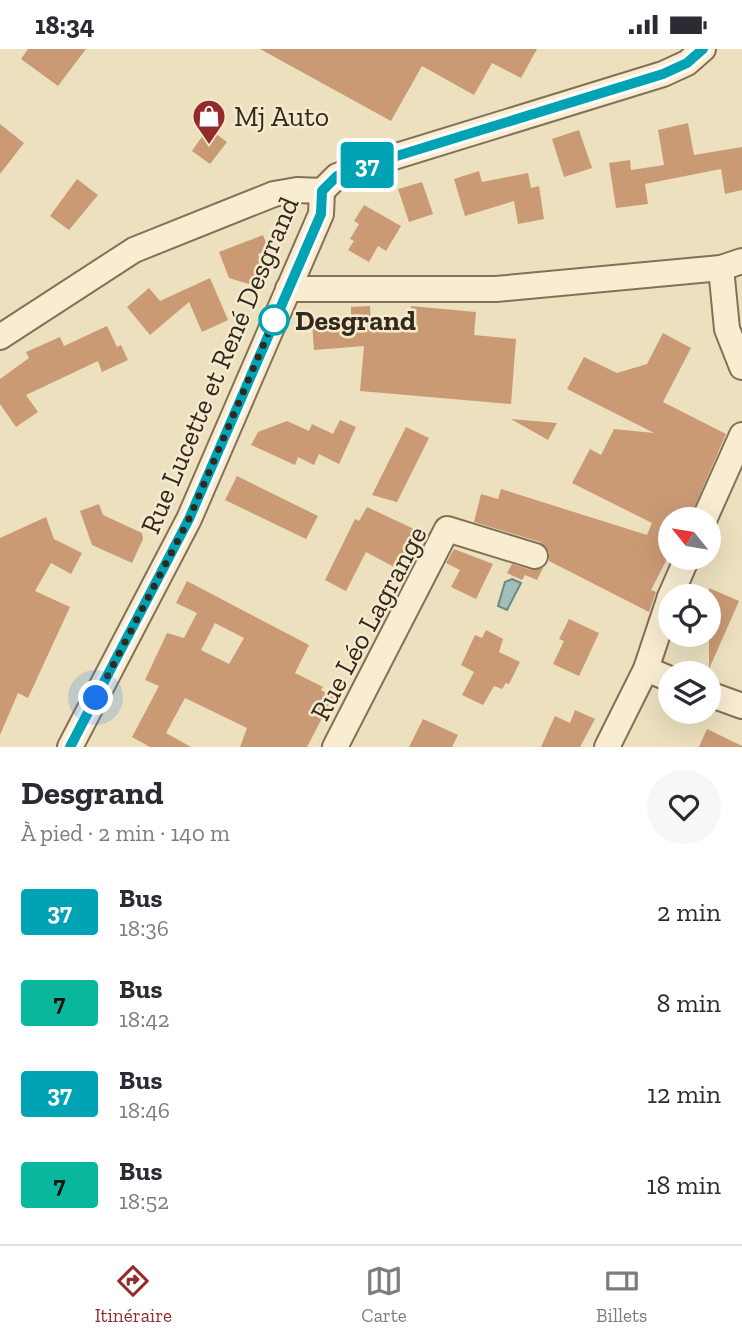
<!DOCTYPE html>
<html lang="fr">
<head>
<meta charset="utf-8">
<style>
	body { margin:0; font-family:"Zilla Slab",serif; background:#f7f7f7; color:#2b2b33; height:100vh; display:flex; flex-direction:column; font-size:26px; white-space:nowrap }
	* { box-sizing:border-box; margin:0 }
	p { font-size:23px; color:#7c7c81 }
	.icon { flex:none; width:38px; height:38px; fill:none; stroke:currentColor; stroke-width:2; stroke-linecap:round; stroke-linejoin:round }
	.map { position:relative; height:698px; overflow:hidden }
	.details { display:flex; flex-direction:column; background:#fff; flex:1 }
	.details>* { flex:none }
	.badge { padding:0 14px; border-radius:5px; font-size:24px; line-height:46px }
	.needle { width:46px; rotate:300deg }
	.fabs { position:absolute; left:658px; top:458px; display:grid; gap:14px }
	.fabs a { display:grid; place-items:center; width:63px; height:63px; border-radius:50%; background:#fff; box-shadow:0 7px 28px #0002; font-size:35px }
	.you { position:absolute; width:35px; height:35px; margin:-18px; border:5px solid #fff; border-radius:50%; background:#1a73e8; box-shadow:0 0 0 10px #1a73e833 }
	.map>.badge { position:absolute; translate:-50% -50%; box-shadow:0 0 0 4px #fff }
	.round { display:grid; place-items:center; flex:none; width:74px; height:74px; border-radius:37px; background:#f7f7f7 }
	.headline { display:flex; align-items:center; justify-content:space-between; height:119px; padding:0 21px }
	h1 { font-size:33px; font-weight:800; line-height:52px }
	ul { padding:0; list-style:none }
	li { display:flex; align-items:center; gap:21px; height:91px; padding:0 21px }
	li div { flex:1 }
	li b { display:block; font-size:26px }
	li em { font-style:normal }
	li .badge { min-width:77px; font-weight:700; text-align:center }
	.status { display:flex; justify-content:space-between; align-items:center; height:49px; padding:0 35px; background:#fff; direction:ltr }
	.status svg { height:19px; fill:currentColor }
	.dock { display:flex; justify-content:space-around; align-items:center; height:98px; border-top:2px solid #e1e1e2; background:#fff; font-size:19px; color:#7c7c81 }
	.dock a { display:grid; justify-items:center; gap:4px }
	.dock .active { color:#922b29 }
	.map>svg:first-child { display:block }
	.water { fill:#a2beb6; stroke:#6a8b84; stroke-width:2 }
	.building { fill:#ca9a75; fill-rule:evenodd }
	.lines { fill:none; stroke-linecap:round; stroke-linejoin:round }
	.minor-casing { stroke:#847058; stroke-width:28 }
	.minor { stroke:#f8edd1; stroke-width:24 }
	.line-casing { stroke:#fff; stroke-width:16 }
	.line { stroke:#00a3b4; stroke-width:10 }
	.walk { stroke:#34281c; stroke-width:7; stroke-dasharray:0 12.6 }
	.stop-dot { fill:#fff; stroke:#00a3b4; stroke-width:3.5 }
	.labels { text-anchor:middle; stroke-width:5; stroke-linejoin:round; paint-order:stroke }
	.poi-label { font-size:28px; fill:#34281c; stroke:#f4eace; text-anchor:start }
	.stop-label { font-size:28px; font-weight:bold; fill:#34281c; stroke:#f4eace; text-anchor:start }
	.street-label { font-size:28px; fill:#34281c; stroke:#f4eace }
</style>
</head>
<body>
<div class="status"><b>18:34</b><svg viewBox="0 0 49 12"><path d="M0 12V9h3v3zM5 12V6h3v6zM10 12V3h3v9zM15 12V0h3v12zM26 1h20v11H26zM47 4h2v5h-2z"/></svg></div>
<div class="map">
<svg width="742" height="698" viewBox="0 0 742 698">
	<rect width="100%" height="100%" fill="#ece0bf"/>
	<polygon class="water" points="512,530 521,534 507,561 498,557 505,533"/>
	<g class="building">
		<polygon points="28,0 86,0 58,37 21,10"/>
		<polygon points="260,0 537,0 521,29 492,14 474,46 422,17 391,72"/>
		<polygon points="688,74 694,106 742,98 742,141 725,145 721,120 645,135 648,155 616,159 609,114 630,111 631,121 664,116 658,81"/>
		<polygon points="0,75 24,94 0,125"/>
		<polygon points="208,79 227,93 210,115 192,102"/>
		<polygon points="579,81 592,119 564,128 552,90"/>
		<polygon points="479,122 482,133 528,124 531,139 539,137 544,170 518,175 514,152 465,167 454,130"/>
		<polygon points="77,130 98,146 69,181 50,167"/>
		<polygon points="422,133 433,165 409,173 398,140"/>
		<polygon points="364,156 401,177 386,202 378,197 369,213 348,201 354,192 350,190 359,175 354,172"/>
		<polygon points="263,186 269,201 258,205 261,213 252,236 229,229 219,203"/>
		<polygon points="210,229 228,271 202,283 189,253 150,286 127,258 149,239 160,252"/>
		<polygon points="370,257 371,277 409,281 411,257 476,263 474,286 516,290 511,355 360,342 364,297 314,301 312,273 351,270 351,258"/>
		<polygon points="107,277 117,298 121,296 128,311 102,323 98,312 26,346 38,363 16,378 0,355 0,330 29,309 26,303 60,288 64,297"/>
		<polygon points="663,284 691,299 663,353 726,385 689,471 670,471 670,504 651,541 656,543 649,563 549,512 549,503 540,493 474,473 481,445 498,450 501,440 647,486 652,474 572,434 590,400 601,406 614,380 654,384 567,340 584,308 617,324 647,315"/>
		<polygon points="511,370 557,374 548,391"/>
		<polygon points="340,371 356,378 339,415 319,405 314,416 298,408 295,416 251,396 258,383 287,372 309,382 312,375 333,385"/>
		<polygon points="406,378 429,389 397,453 372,446"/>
		<polygon points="237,427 318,467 306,490 225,451"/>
		<polygon points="99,455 103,466 142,484 143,490 132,514 92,496 80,462"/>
		<polygon points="367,458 416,481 396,519 366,503 346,542 325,531 355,470 359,472"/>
		<polygon points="46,468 54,490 82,504 71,525 51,514 35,542 70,558 28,649 18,644 0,686 0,489"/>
		<polygon points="454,500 493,515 476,550 451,538 460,521 446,514"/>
		<polygon points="512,515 531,521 543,519 537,531 525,526 522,531 507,524"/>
		<path d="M187,532L309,596L295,624L323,638L321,641L333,648L307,698H240L247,679L185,649L166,684L191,698H150L132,688L159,637L145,631L167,584L184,589L197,564L176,554ZM215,574L244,589L229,615L201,601Z"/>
		<polygon points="709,539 739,552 709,620"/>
		<polygon points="569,570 599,584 579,627 553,615 564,592 559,590"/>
		<polygon points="486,581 503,590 499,603 520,613 509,635 506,634 502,640 494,637 483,656 462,646 474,623 461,616 475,586 482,589"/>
		<polygon points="575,661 595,670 580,698 541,698 555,667 570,674"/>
		<polygon points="423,670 458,686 452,698 409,698"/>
		<polygon points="707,680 742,697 742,698 699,698"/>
	</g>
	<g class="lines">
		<defs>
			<g id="minor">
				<polyline points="721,219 727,280 742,318"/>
				<polyline points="288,240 496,240 721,219 742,212"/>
				<polyline points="0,288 134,201 274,145 297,141 322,142 337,127 361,118 663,25 687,14 703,0"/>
				<polyline points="704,471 742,386"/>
				<polyline points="670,548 687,509"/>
				<polyline points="646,620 670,630"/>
				<polyline points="709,645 742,657"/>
				<polyline points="70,698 189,470 321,165 322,142"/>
				<polyline points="335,698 447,480 535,507"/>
				<polyline points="607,698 646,620 670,548"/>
			</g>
		</defs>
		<use href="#minor" class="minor-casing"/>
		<use href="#minor" class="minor"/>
	</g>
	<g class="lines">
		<defs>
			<polyline id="line" points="70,698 189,470 321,165 322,142 337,127 361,118 663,25 687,14 703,0"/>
		</defs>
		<use href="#line" class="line-casing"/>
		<use href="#line" class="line"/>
		<polyline class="walk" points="96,649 189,470 274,271"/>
	</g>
	<defs>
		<symbol id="shop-pin" viewBox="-11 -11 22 30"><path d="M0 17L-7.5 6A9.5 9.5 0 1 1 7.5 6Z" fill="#922b29" stroke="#f4eace"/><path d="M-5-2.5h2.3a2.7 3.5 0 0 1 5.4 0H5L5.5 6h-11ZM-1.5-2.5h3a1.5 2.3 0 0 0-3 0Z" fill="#fff"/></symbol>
	</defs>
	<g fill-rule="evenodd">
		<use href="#shop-pin" x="190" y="48" width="38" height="52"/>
	</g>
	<circle class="stop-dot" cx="274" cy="271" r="14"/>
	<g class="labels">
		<g class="poi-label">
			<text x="234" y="77">Mj Auto</text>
		</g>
		<g class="stop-label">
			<text x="295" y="281">Desgrand</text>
		</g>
		<g class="street-label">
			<text transform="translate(219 316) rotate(-67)" y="10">Rue Lucette et René Desgrand</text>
			<text transform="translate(368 574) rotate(-62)" y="10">Rue Léo Lagrange</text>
		</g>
	</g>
</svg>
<div class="fabs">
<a><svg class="needle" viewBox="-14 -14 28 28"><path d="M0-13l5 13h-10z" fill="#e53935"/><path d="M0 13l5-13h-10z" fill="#7c7c81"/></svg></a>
<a><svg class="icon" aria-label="locate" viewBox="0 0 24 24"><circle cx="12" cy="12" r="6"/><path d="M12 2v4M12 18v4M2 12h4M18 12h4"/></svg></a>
<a><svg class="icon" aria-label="layers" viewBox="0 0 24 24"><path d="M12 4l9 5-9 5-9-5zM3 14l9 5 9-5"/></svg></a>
</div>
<div class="you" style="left:96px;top:649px"></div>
<b class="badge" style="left:367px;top:116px;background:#00a3b4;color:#fff">37</b>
</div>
<section class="details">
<div class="headline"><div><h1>Desgrand</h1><p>À pied · 2 min · 140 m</p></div><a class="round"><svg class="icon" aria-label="heart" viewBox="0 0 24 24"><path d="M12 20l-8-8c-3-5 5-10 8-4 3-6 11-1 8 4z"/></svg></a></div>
<ul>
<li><span class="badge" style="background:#00a3b4;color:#fff">37</span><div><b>Bus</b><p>18:36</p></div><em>2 min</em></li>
<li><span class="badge" style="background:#08b79c;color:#111">7</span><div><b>Bus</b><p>18:42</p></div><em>8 min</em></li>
<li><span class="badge" style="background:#00a3b4;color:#fff">37</span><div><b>Bus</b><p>18:46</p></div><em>12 min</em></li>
<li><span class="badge" style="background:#08b79c;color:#111">7</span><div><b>Bus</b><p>18:52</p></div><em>18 min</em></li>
</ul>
</section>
<nav class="dock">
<a class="active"><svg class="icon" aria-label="directions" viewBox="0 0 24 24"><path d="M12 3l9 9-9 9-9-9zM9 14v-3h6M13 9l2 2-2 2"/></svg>Itinéraire</a>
<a><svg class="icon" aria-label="map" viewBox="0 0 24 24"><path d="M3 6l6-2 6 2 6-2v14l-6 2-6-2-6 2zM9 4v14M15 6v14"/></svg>Carte</a>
<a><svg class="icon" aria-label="tickets" viewBox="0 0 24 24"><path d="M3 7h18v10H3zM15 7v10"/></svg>Billets</a>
</nav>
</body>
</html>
